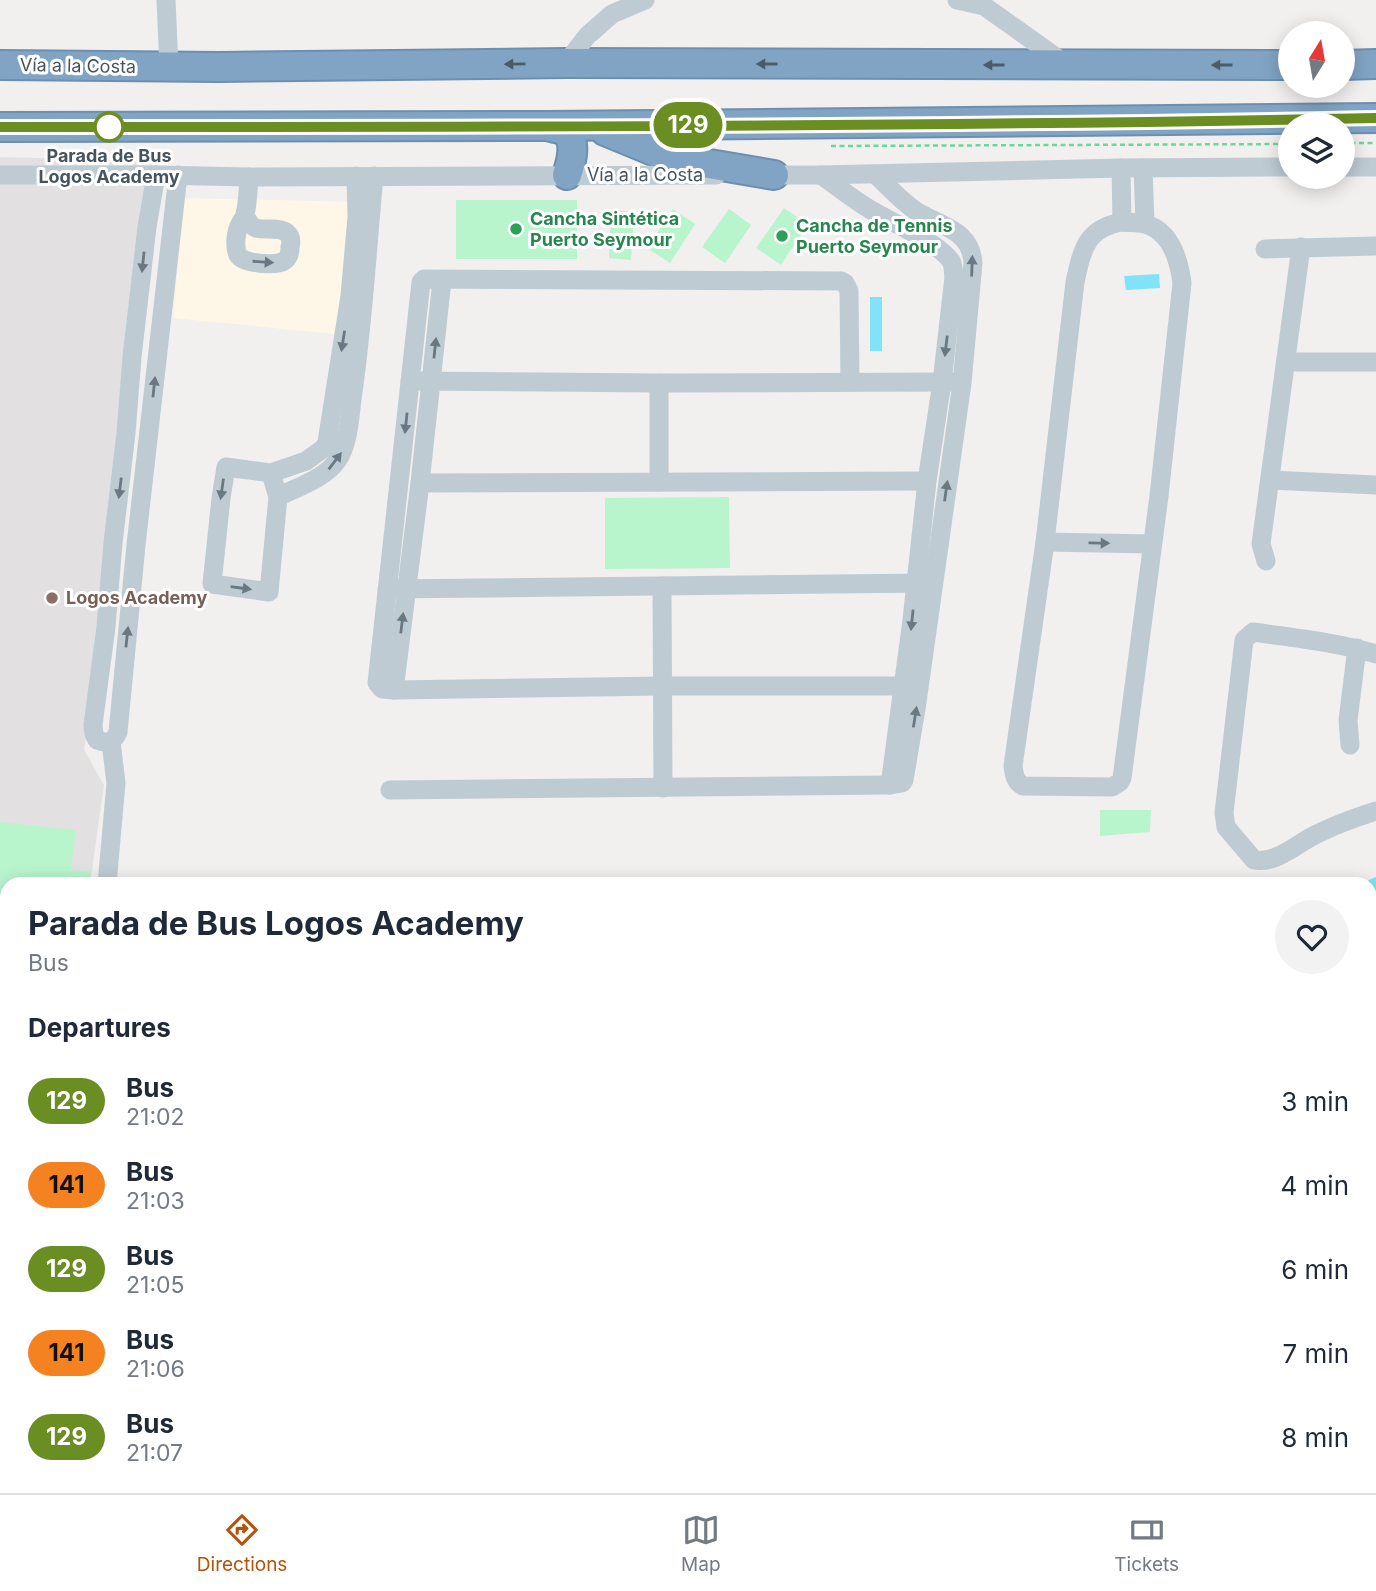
<!DOCTYPE html>
<html lang="en">
<head>
<meta charset="utf-8">
<style>
	body { margin:0; font-family:Inter,sans-serif; background:#f2f2f3; color:#1f2937; height:100vh; display:flex; flex-direction:column; font-size:26px; white-space:nowrap }
	* { box-sizing:border-box; margin:0 }
	p { font-size:23px; color:#747a83 }
	.icon { flex:none; width:38px; height:38px; fill:none; stroke:currentColor; stroke-width:2; stroke-linecap:round; stroke-linejoin:round }
	.map { position:relative; flex:1; overflow:hidden }
	.panel { position:absolute; left:0px; top:877px; width:1377px; height:618px; display:flex; flex-direction:column; background:#fff; border-radius:21px 21px 0 0; box-shadow:0 4px 18px #0003 }
	.panel>* { flex:none }
	.badge { padding:0 14px; border-radius:23px; font-size:24px; line-height:46px }
	.needle { width:46px; rotate:11deg }
	.fabs { position:absolute; left:1278px; top:21px; display:grid; gap:14px }
	.fabs a { display:grid; place-items:center; width:77px; height:77px; border-radius:50%; background:#fff; box-shadow:0 4px 18px #0003; font-size:35px }
	.map>.badge { position:absolute; translate:-50% -50%; box-shadow:0 0 0 4px #fff }
	h2 { padding:0 28px; font-size:26px; line-height:63px }
	.round { display:grid; place-items:center; flex:none; width:74px; height:74px; border-radius:37px; background:#f2f2f3 }
	.summary { display:flex; align-items:center; justify-content:space-between; height:119px; padding:0 28px }
	h1 { font-size:33px; font-weight:700; line-height:52px }
	ul { padding:0; list-style:none }
	li { display:flex; align-items:center; gap:21px; height:84px; padding:0 28px }
	li div { flex:1 }
	li b { display:block; font-size:26px }
	li em { font-style:normal }
	li .badge { min-width:77px; font-weight:700; text-align:center }
	.menu { display:flex; justify-content:space-around; align-items:center; height:98px; border-top:2px solid #e0e1e3; background:#fff; font-size:19px; color:#747a83 }
	.menu a { display:grid; justify-items:center; gap:4px }
	.menu .on { color:#b45309 }
	.map>svg:first-child { display:block }
	.commercial { fill:#fef6e7 }
	.education { fill:#e3e0e1 }
	.green { fill:#b8f5cd }
	.water { fill:#80e3f7 }
	.lines { fill:none; stroke-linecap:round; stroke-linejoin:round }
	.highway-casing { stroke:#6c8fb0; stroke-width:32 }
	.path { stroke:#6cd79d; stroke-width:2.5; stroke-dasharray:5 3.5; stroke-linecap:butt }
	.minor { stroke:#becbd3; stroke-width:19 }
	.highway { stroke:#81a4c4; stroke-width:28 }
	.oneway { fill:#4b5c69 }
	.oneway2 { fill:#697882 }
	.line-casing { stroke:#fff; stroke-width:16 }
	.line { stroke:#6b8e23; stroke-width:10 }
	.stop-dot { fill:#fff; stroke:#6b8e23; stroke-width:3.5 }
	.leisure-dot { fill:#2e9e5b; stroke:#fff; stroke-width:2.5 }
	.education-dot { fill:#8d6e63; stroke:#fff; stroke-width:2.5 }
	.labels { text-anchor:middle; stroke-width:6; stroke-linejoin:round; paint-order:stroke }
	.street-label { font-size:18px; fill:#45545f; stroke:#fff }
	.stop-label { font-size:18px; font-weight:bold; fill:#45545f; stroke:#fff }
	.leisure-label { font-size:18px; font-weight:bold; fill:#27864d; stroke:#fff; text-anchor:start }
	.education-label { font-size:18px; font-weight:bold; fill:#785e54; stroke:#fff; text-anchor:start }
</style>
</head>
<body>
<div class="map">
<svg width="1376" height="1493" viewBox="0 0 1376 1493">
	<rect width="100%" height="100%" fill="#f2efef"/>
	<polygon class="commercial" points="184,198 357,202 343,335 173,318"/>
	<polygon class="education" points="0,157 158,161 125,447 84,750 104,785 90,884 7,884 7,949 0,949"/>
	<g class="green">
		<rect x="456" y="200" width="121" height="59"/>
		<polygon points="784,208 808,224 781,265 756,248"/>
		<polygon points="673,209 695,224 670,263 647,248"/>
		<polygon points="729,209 751,225 725,263 702,247"/>
		<polygon points="611,210 634,212 631,260 609,258"/>
		<polygon points="729,497 730,568 605,569 605,498"/>
		<polygon points="1100,810 1151,810 1150,832 1100,836"/>
		<polygon points="0,822 76,830 71,870 91,872 90,884 7,884 7,942 0,941"/>
	</g>
	<g class="water">
		<polygon points="1159,274 1160,288 1126,290 1124,276"/>
		<rect x="870" y="297" width="12" height="54"/>
		<polygon points="1376,877 1376,933 1370,937 1370,884 1360,884"/>
	</g>
	<g class="lines">
		<defs>
			<g id="highway">
				<polyline points="0,65 219,67 566,63 1290,65"/>
				<polyline points="1342,65 1376,64"/>
				<path d="M547,126C552,128 560,128 564,131C578,140 571,163 567,175"/>
				<polyline points="0,127 547,126 1376,118"/>
				<polyline points="605,131 668,157 774,175"/>
			</g>
		</defs>
		<use href="#highway" class="highway-casing"/>
		<g class="path">
			<polyline points="1342,143 1376,143"/>
			<polyline points="831,146 1290,144"/>
		</g>
		<g class="minor">
			<polyline points="166,0 169,67"/>
			<polyline points="957,0 984,6 1067,65"/>
			<polyline points="566,63 587,36 612,14 645,0"/>
			<polyline points="1342,167 1376,167"/>
			<polyline points="1121,168 1122,222"/>
			<polyline points="1143,168 1145,223"/>
			<polyline points="0,175 156,175 249,177 716,175"/>
			<path d="M156,175L147,227L132,357L126,433L113,543L106,627L93,725L94,734L97,740C108,744 113,743 118,732L136,545L178,175"/>
			<polyline points="764,175 821,175 1121,168 1290,167"/>
			<path d="M821,175C838,187 854,200 871,210C891,222 939,243 951,261C954,266 953,272 954,277L942,382L927,481L912,620L890,785"/>
			<path d="M245,216C248,220 250,226 256,228C265,231 285,225 290,237C291,239 291,244 290,247C290,253 289,258 284,261C276,266 243,264 238,255C234,247 236,231 240,224C242,219 244,220 245,214C248,203 248,189 249,177"/>
			<path d="M1122,222C1130,223 1138,222 1145,224C1171,231 1179,260 1182,283L1159,496L1122,778L1120,782L1112,787L1023,786C1015,782 1014,774 1013,766L1045,542L1075,282C1082,250 1086,228 1122,222Z"/>
			<polyline points="1265,249 1376,246"/>
			<polyline points="1286,362 1376,362"/>
			<polyline points="410,381 659,383 952,382"/>
			<polyline points="850,382 849,291 845,283 841,281 424,279 421,282 377,683 382,689 394,690 663,686 904,686"/>
			<polyline points="659,383 659,482"/>
			<polyline points="271,473 278,497 269,592 212,584 221,498 226,467 271,473 306,461 324,448 327,442 350,296 357,217 356,176"/>
			<polyline points="1270,480 1376,485"/>
			<polyline points="420,483 927,481"/>
			<path d="M278,497C297,487 324,479 337,461C348,446 350,417 352,399C363,325 367,250 374,176"/>
			<polyline points="1045,542 1152,544"/>
			<polyline points="1266,561 1261,544 1301,247"/>
			<polyline points="662,586 663,788"/>
			<polyline points="387,589 928,583"/>
			<path d="M1376,654C1336,642 1294,638 1253,632L1244,640L1224,813L1226,827L1254,860C1278,864 1298,842 1319,833C1337,824 1357,817 1376,811"/>
			<polyline points="394,690 420,483 442,280"/>
			<polyline points="1350,745 1348,720 1357,648"/>
			<path d="M390,790L890,785L902,783L904,780L916,709L962,383L973,263C971,229 939,226 916,211C901,201 888,186 875,174"/>
			<polyline points="107,884 116,783 111,742"/>
			<polyline points="0,961 7,961"/>
			<polyline points="1370,993 1376,987"/>
			<polyline points="1370,1046 1376,1038"/>
			<polyline points="0,1064 7,1065"/>
			<polyline points="1376,1310 1376,1320"/>
			<polyline points="1084,1488 1086,1493"/>
			<polyline points="1225,1488 1226,1493"/>
			<polyline points="1257,1488 1258,1493"/>
			<polyline points="41,1493 42,1488"/>
			<polyline points="151,1493 253,1490"/>
			<polyline points="368,1493 369,1488"/>
			<polyline points="493,1493 494,1488"/>
			<polyline points="612,1493 613,1488"/>
			<polyline points="815,1493 816,1488"/>
			<polyline points="927,1493 927,1488"/>
			<polyline points="1367,1493 1376,1490"/>
		</g>
		<use href="#highway" class="highway"/>
	</g>
	<defs><path id="oneway-solid" d="M-6-.8H1V-3.2L6.5 0L1 3.2V.8H-6Z" transform="scale(1.75)"/></defs>
	<g class="oneway">
		<use href="#oneway-solid" transform="translate(515 64) rotate(179)"/>
		<use href="#oneway-solid" transform="translate(767 64) rotate(-180)"/>
		<use href="#oneway-solid" transform="translate(994 65) rotate(-180)"/>
		<use href="#oneway-solid" transform="translate(1222 65) rotate(180)"/>
	</g>
	<g class="oneway2">
		<use href="#oneway-solid" transform="translate(143 262) rotate(96)"/>
		<use href="#oneway-solid" transform="translate(263 262) rotate(4)"/>
		<use href="#oneway-solid" transform="translate(972 266) rotate(-88)"/>
		<use href="#oneway-solid" transform="translate(343 341) rotate(99)"/>
		<use href="#oneway-solid" transform="translate(946 346) rotate(97)"/>
		<use href="#oneway-solid" transform="translate(435 348) rotate(-84)"/>
		<use href="#oneway-solid" transform="translate(154 387) rotate(-84)"/>
		<use href="#oneway-solid" transform="translate(406 423) rotate(96)"/>
		<use href="#oneway-solid" transform="translate(335 461) rotate(-53)"/>
		<use href="#oneway-solid" transform="translate(120 488) rotate(97)"/>
		<use href="#oneway-solid" transform="translate(222 489) rotate(98)"/>
		<use href="#oneway-solid" transform="translate(946 491) rotate(-82)"/>
		<use href="#oneway-solid" transform="translate(1099 543) rotate(1)"/>
		<use href="#oneway-solid" transform="translate(241 588) rotate(8)"/>
		<use href="#oneway-solid" transform="translate(912 620) rotate(96)"/>
		<use href="#oneway-solid" transform="translate(402 623) rotate(-83)"/>
		<use href="#oneway-solid" transform="translate(127 637) rotate(-84)"/>
		<use href="#oneway-solid" transform="translate(915 717) rotate(-81)"/>
	</g>
	<g class="lines">
		<defs>
			<path id="line" d="M0,127C459,127 917,127 1376,118"/>
		</defs>
		<use href="#line" class="line-casing"/>
		<use href="#line" class="line"/>
	</g>
	<circle class="stop-dot" cx="109" cy="127" r="14"/>
	<g class="leisure-dot">
		<circle cx="516" cy="229" r="7"/>
		<circle cx="782" cy="236" r="7"/>
	</g>
	<circle class="education-dot" cx="52" cy="598" r="7"/>
	<g class="labels">
		<g class="street-label">
			<text transform="translate(78 66) rotate(1)" y="6">Vía a la Costa</text>
			<text x="645" y="181">Vía a la Costa</text>
		</g>
		<g class="stop-label">
			<text x="109" y="162">Parada de Bus<tspan x="109" dy="21">Logos Academy</tspan></text>
		</g>
		<g class="leisure-label">
			<text x="530" y="225">Cancha Sintética<tspan x="530" dy="21">Puerto Seymour</tspan></text>
			<text x="796" y="232">Cancha de Tennis<tspan x="796" dy="21">Puerto Seymour</tspan></text>
		</g>
		<g class="education-label">
			<text x="66" y="604">Logos Academy</text>
		</g>
	</g>
</svg>
<div class="fabs">
<a><svg class="needle" viewBox="-14 -14 28 28"><path d="M0-13l5 13h-10z" fill="#e53935"/><path d="M0 13l5-13h-10z" fill="#747a83"/></svg></a>
<a><svg class="icon" aria-label="layers" viewBox="0 0 24 24"><path d="M12 4l9 5-9 5-9-5zM3 14l9 5 9-5"/></svg></a>
</div>
<b class="badge" style="left:688px;top:125px;background:#6b8e23;color:#fff">129</b>
<section class="panel">
<div class="summary"><div><h1>Parada de Bus Logos Academy</h1><p>Bus</p></div><a class="round"><svg class="icon" aria-label="heart" viewBox="0 0 24 24"><path d="M12 20l-8-8c-3-5 5-10 8-4 3-6 11-1 8 4z"/></svg></a></div>
<h2>Departures</h2>
<ul>
<li><span class="badge" style="background:#6b8e23;color:#fff">129</span><div><b>Bus</b><p>21:02</p></div><em>3 min</em></li>
<li><span class="badge" style="background:#f58220;color:#111">141</span><div><b>Bus</b><p>21:03</p></div><em>4 min</em></li>
<li><span class="badge" style="background:#6b8e23;color:#fff">129</span><div><b>Bus</b><p>21:05</p></div><em>6 min</em></li>
<li><span class="badge" style="background:#f58220;color:#111">141</span><div><b>Bus</b><p>21:06</p></div><em>7 min</em></li>
<li><span class="badge" style="background:#6b8e23;color:#fff">129</span><div><b>Bus</b><p>21:07</p></div><em>8 min</em></li>
</ul>
</section>
</div>
<nav class="menu">
<a class="on"><svg class="icon" aria-label="directions" viewBox="0 0 24 24"><path d="M12 3l9 9-9 9-9-9zM9 14v-3h6M13 9l2 2-2 2"/></svg>Directions</a>
<a><svg class="icon" aria-label="map" viewBox="0 0 24 24"><path d="M3 6l6-2 6 2 6-2v14l-6 2-6-2-6 2zM9 4v14M15 6v14"/></svg>Map</a>
<a><svg class="icon" aria-label="tickets" viewBox="0 0 24 24"><path d="M3 7h18v10H3zM15 7v10"/></svg>Tickets</a>
</nav>
</body>
</html>
